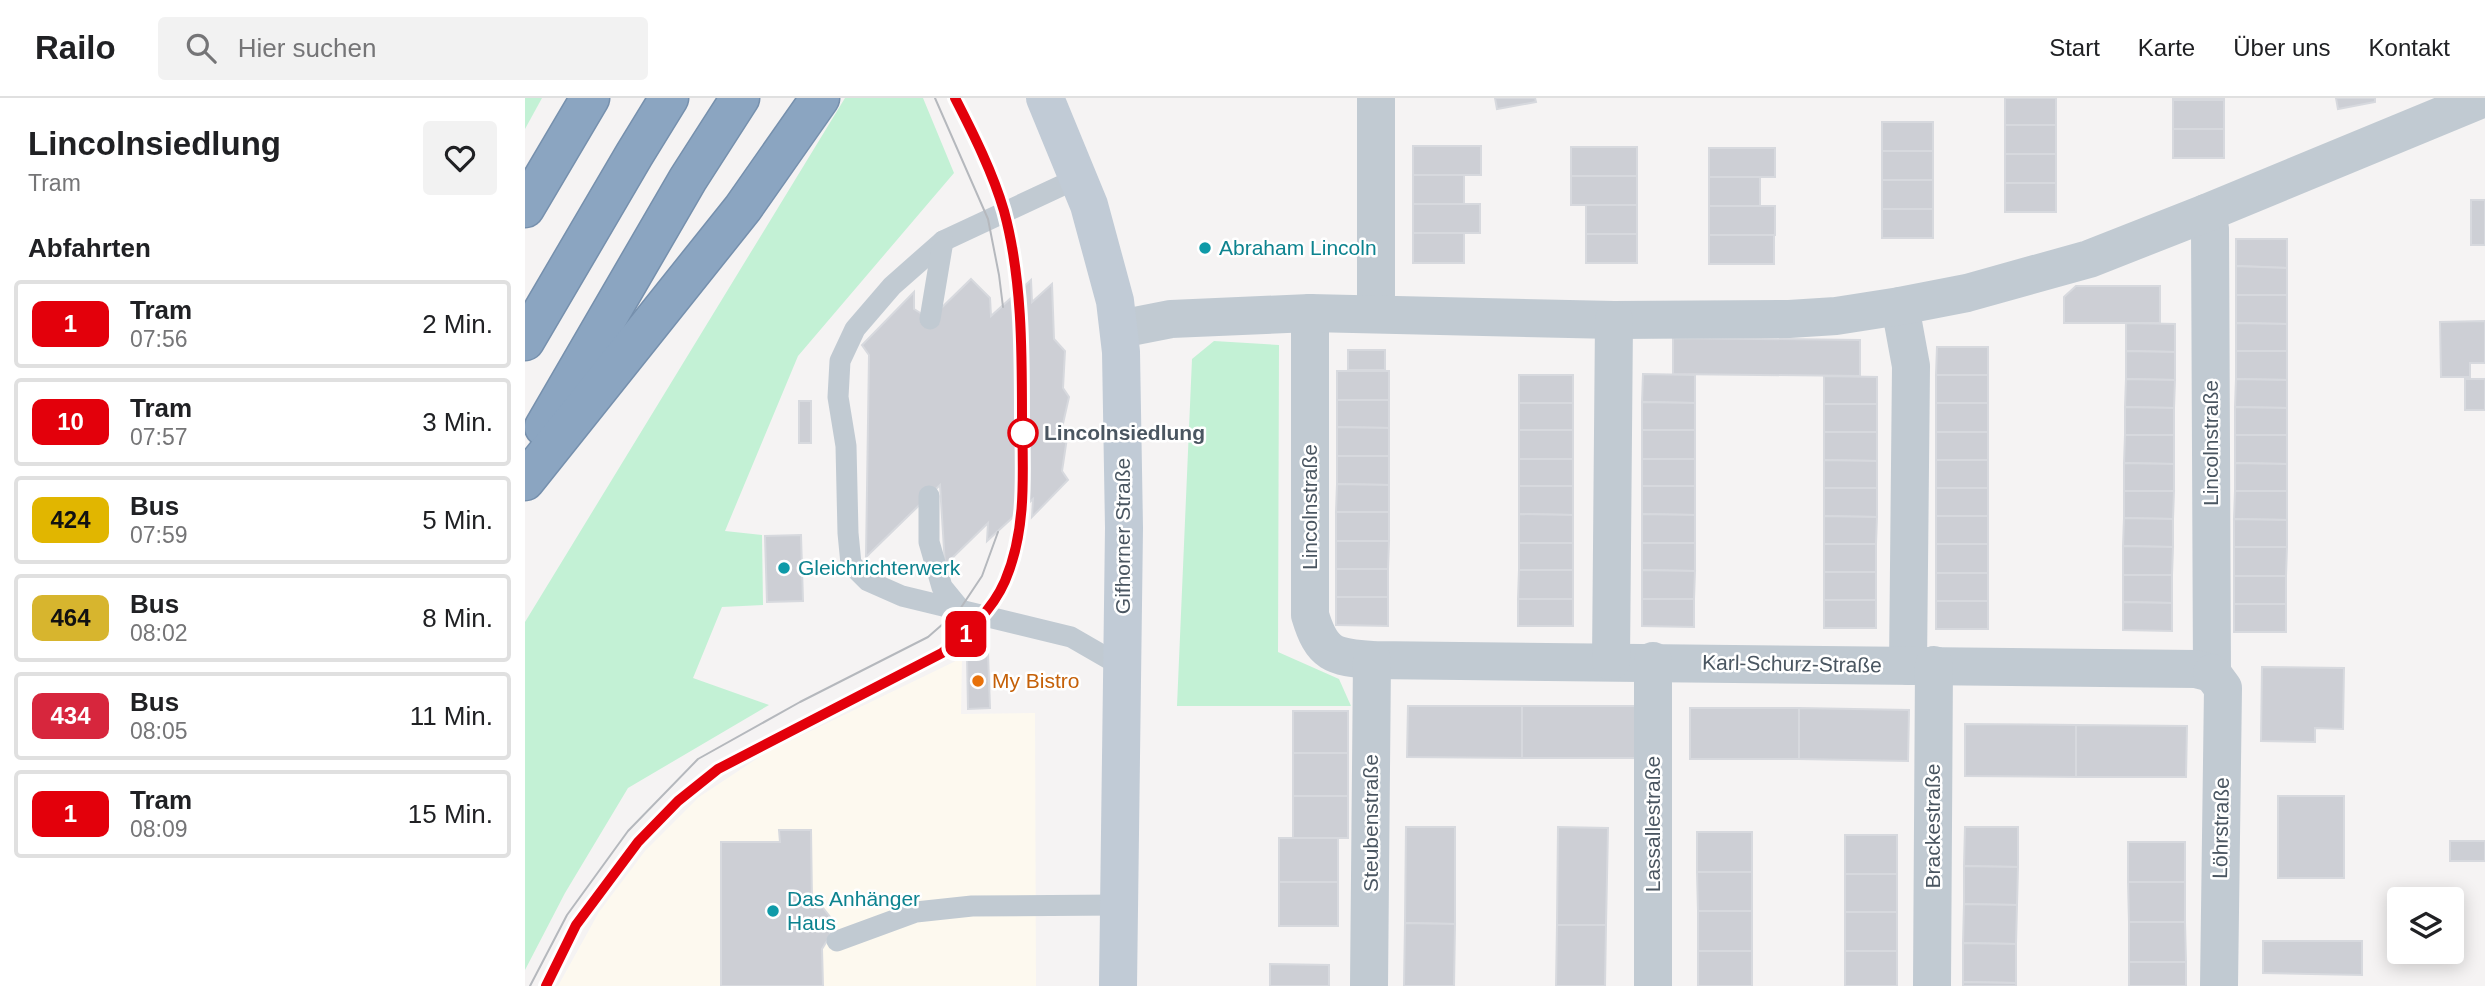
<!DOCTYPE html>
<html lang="de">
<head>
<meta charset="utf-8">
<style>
	body { margin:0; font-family:Arial,sans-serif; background:#f2f2f2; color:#202124; height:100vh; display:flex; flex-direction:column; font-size:26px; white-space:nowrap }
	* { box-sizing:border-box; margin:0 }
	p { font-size:23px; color:#757577 }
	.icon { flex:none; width:38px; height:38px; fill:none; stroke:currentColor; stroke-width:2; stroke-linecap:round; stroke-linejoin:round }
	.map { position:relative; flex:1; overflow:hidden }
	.sheet { display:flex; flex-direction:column; background:#fff; width:525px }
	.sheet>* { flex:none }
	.badge { padding:0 14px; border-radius:10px; font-size:24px; line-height:46px }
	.tools { position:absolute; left:1862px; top:789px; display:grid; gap:14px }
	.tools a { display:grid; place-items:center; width:77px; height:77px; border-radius:7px; background:#fff; box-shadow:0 4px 18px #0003; font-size:35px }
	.map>.badge { position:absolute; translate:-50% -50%; box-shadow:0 0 0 4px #fff }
	h2 { padding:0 28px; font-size:26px; line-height:63px }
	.round { display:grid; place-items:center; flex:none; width:74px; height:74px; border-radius:7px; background:#f2f2f2 }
	.overview { display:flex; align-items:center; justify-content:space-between; height:119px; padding:0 28px }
	h1 { font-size:33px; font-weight:700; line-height:52px }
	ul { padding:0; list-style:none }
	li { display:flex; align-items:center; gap:21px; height:88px; margin:0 14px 10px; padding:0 14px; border:4px solid #e0e0e0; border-radius:7px }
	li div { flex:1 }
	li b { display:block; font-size:26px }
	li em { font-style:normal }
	li .badge { min-width:77px; font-weight:700; text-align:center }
	header { display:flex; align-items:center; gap:42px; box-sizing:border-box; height:98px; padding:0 35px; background:#fff; border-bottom:2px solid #e0e0e0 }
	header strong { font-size:33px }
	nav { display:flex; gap:38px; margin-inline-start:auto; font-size:24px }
	.search { width:490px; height:63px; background:#f2f2f2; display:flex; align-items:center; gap:18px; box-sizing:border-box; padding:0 24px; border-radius:7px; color:#757577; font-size:26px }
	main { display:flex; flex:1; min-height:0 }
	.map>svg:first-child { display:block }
	.commercial { fill:#fdf9ef }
	.green { fill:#c3f1d5 }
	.building { fill:#cdcfd5; stroke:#d7d9de; stroke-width:2 }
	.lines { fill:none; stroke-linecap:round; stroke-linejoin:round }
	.motorway-casing { stroke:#7690ad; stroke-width:41 }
	.service { stroke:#c1cad2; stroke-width:21 }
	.minor { stroke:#c1cad2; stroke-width:38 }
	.secondary { stroke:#c1cbd6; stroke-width:38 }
	.motorway { stroke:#8ba5c1; stroke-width:38 }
	.tram { stroke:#b5b8bd; stroke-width:2 }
	.line-casing { stroke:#fff; stroke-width:16 }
	.line { stroke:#e3000b; stroke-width:10 }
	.culture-dot { fill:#0f9aa8; stroke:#fff; stroke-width:2.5 }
	.stop-dot { fill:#fff; stroke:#e3000b; stroke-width:3.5 }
	.food-dot { fill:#e8710a; stroke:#fff; stroke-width:2.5 }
	.labels { text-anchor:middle; stroke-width:5; stroke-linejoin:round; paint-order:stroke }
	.culture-label { font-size:21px; fill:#0d838f; stroke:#fff; text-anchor:start }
	.stop-label { font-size:21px; font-weight:bold; fill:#4a5661; stroke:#fff; text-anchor:start }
	.street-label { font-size:21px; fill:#4a5661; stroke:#fff }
	.food-label { font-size:21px; fill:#c56008; stroke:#fff; text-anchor:start }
</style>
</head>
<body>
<header>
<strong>Railo</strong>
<div class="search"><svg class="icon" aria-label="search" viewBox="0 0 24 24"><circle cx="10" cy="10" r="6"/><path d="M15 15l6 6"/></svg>Hier suchen</div>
<nav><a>Start</a><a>Karte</a><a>Über uns</a><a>Kontakt</a></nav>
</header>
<main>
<section class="sheet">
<div class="overview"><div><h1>Lincolnsiedlung</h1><p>Tram</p></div><a class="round"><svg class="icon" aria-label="heart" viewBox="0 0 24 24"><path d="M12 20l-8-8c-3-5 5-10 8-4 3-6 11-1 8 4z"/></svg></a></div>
<h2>Abfahrten</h2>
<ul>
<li><span class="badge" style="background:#e3000b;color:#fff">1</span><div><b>Tram</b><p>07:56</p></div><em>2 Min.</em></li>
<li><span class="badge" style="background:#e3000b;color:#fff">10</span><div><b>Tram</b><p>07:57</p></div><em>3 Min.</em></li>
<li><span class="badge" style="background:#e1b600;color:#111">424</span><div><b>Bus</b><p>07:59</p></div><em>5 Min.</em></li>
<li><span class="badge" style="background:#d7b52e;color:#111">464</span><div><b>Bus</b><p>08:02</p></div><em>8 Min.</em></li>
<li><span class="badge" style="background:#d7263d;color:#fff">434</span><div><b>Bus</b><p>08:05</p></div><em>11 Min.</em></li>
<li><span class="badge" style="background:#e3000b;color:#fff">1</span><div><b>Tram</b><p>08:09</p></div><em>15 Min.</em></li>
</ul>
</section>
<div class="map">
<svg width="1960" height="888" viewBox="0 0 1960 888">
	<rect width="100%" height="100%" fill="#f5f3f3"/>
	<polygon class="commercial" points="437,560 436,616 510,615 511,888 33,888 74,814 120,753 174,699 242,654"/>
	<g class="green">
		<polygon points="0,0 17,0 0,31"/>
		<polygon points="320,0 398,0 429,75 273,258 200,433 237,437 238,507 197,509 168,580 244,607 103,690 40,795 0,872 0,524"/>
		<polygon points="689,243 754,247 753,554 814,581 826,608 652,608 667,261"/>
	</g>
	<g class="building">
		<polygon points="970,0 1010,0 1011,4 972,11"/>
		<rect x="1480" y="0" width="51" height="27"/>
		<rect x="1648" y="0" width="51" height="2"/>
		<polygon points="1811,0 1850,0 1850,4 1813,11"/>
		<rect x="1648" y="2" width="51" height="29"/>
		<rect x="1357" y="24" width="51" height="29"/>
		<rect x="1480" y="27" width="51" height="29"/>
		<rect x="1648" y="31" width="51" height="29"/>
		<rect x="888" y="48" width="68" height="29"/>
		<rect x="1046" y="49" width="66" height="29"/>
		<rect x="1184" y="50" width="66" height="29"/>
		<rect x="1357" y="53" width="51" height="29"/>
		<rect x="1480" y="56" width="51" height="29"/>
		<rect x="888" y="77" width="51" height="29"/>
		<rect x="1046" y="78" width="66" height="29"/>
		<rect x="1184" y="79" width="51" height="29"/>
		<rect x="1357" y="82" width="51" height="29"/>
		<rect x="1480" y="85" width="51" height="29"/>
		<rect x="1946" y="102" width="14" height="45"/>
		<rect x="888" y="106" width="67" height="29"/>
		<rect x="1061" y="107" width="51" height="29"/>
		<rect x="1184" y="108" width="66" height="29"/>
		<rect x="1357" y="111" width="51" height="29"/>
		<rect x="888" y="135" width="51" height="30"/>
		<rect x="1061" y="136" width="51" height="29"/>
		<rect x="1184" y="137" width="65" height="29"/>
		<polygon points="1711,141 1762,141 1762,170 1711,168"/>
		<polygon points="1711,168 1762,170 1762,197 1711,197"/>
		<polygon points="446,181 465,200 466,218 506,182 507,204 527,186 529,241 540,253 538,290 544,299 537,330 542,340 537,373 543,382 507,419 508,401 462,443 463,425 420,467 415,387 341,459 344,257 337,247 389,194 389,211 405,221"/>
		<polygon points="1551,188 1635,188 1635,225 1539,225 1539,199"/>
		<polygon points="1711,197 1762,197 1762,226 1711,225"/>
		<polygon points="1960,223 1960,265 1945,265 1945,279 1916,279 1915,224"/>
		<polygon points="1601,225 1650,226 1650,254 1601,253"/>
		<polygon points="1711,225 1762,226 1762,253 1711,253"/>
		<polygon points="1148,240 1335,242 1335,278 1148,276"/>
		<polygon points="1412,249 1463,249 1463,277 1411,277"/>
		<rect x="823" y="252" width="37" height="20"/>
		<polygon points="1601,253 1650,254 1650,282 1601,281"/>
		<polygon points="1711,253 1762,253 1762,282 1711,281"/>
		<rect x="812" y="273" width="52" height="29"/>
		<polygon points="1118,276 1170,277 1170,305 1117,304"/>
		<rect x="994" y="277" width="54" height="28"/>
		<rect x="1411" y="277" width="52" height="28"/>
		<polygon points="1299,278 1352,279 1352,306 1299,306"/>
		<polygon points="1601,281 1650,282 1649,310 1600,309"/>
		<polygon points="1711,281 1762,282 1762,310 1710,309"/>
		<rect x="1940" y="281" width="20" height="31"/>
		<polygon points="812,302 864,302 864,330 812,329"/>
		<rect x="274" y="303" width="12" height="42"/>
		<polygon points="1117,304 1170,305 1170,332 1117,332"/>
		<rect x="994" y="305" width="54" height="27"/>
		<rect x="1411" y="305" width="52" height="29"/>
		<rect x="1299" y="306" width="53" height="28"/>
		<polygon points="1600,309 1649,310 1649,337 1600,337"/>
		<polygon points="1710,309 1762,310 1762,337 1710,337"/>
		<polygon points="812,329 864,330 864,358 812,358"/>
		<rect x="994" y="332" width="54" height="29"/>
		<rect x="1117" y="332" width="53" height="29"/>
		<polygon points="1299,334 1352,334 1352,363 1299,362"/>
		<rect x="1411" y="334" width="52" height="28"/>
		<polygon points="1600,337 1649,337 1649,366 1599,365"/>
		<polygon points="1710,337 1762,337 1762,366 1710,365"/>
		<polygon points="812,358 864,358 864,387 812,386"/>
		<rect x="994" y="361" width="54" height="27"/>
		<rect x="1117" y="361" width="53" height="27"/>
		<polygon points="1299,362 1352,363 1352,390 1299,390"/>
		<rect x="1411" y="362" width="52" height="28"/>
		<polygon points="1599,365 1649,366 1649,393 1599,393"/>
		<polygon points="1710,365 1762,366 1762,393 1710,393"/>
		<polygon points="812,386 864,387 864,414 811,414"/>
		<polygon points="994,388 1048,388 1048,417 994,416"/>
		<polygon points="1117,388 1170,388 1170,417 1117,416"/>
		<polygon points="1299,390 1352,390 1352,419 1299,418"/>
		<rect x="1411" y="390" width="52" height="28"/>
		<polygon points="1599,393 1649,393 1648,421 1599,420"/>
		<polygon points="1710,393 1762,393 1762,422 1709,421"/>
		<rect x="811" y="414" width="53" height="29"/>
		<polygon points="994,416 1048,417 1048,445 994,445"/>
		<polygon points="1117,416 1170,417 1170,445 1117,445"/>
		<polygon points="1299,418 1352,419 1351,446 1299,446"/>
		<rect x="1411" y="418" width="52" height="28"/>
		<polygon points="1599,420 1648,421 1648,449 1598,448"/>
		<polygon points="1709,421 1762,422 1762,449 1709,449"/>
		<polygon points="276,437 278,503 242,504 240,438"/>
		<polygon points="811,443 864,443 863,471 811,471"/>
		<rect x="994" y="445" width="54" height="27"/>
		<polygon points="1117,445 1170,445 1170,473 1117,472"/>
		<rect x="1299" y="446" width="52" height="28"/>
		<rect x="1411" y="446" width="52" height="29"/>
		<polygon points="1598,448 1648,449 1647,477 1598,477"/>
		<polygon points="1709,449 1762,449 1761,478 1709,478"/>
		<rect x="811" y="471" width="52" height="28"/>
		<polygon points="994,472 1048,472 1048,501 993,501"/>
		<polygon points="1117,472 1170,473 1169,501 1117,501"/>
		<rect x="1299" y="474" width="52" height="28"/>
		<rect x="1411" y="475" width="52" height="28"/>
		<polygon points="1598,477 1647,477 1647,505 1598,504"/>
		<rect x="1709" y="478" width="52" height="28"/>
		<polygon points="811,499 863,499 863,528 811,527"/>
		<rect x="993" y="501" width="55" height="27"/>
		<polygon points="1117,501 1169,501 1169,529 1117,528"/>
		<rect x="1299" y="502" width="52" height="28"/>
		<rect x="1411" y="503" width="52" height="28"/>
		<polygon points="1598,504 1647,505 1647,533 1598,532"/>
		<rect x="1709" y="506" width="52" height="28"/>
		<polygon points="463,555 465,610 443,611 442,556"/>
		<polygon points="1737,569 1819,570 1818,631 1790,630 1790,644 1736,643"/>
		<polygon points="883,608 997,608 997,660 882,659"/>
		<rect x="997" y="608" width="114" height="52"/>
		<rect x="1165" y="610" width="109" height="51"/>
		<polygon points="1274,610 1384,612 1383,663 1274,661"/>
		<rect x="768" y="613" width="55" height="42"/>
		<polygon points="1440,626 1551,627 1551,679 1440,678"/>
		<polygon points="1551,627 1662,628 1661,679 1551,679"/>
		<rect x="768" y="655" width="55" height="43"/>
		<rect x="768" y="698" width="55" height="42"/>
		<rect x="1753" y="698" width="66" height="82"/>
		<polygon points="881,729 930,729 930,826 880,825"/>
		<polygon points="1033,729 1083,730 1081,827 1032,827"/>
		<polygon points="1440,729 1493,729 1493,769 1439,768"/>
		<polygon points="254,732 286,732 287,803 295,806 306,820 305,838 297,851 298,888 196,888 196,744 255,744"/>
		<rect x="1172" y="734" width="55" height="40"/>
		<rect x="1320" y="737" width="52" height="39"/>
		<rect x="754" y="740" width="59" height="44"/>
		<rect x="1925" y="743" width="35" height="20"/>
		<rect x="1603" y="744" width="57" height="40"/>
		<polygon points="1439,768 1493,769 1492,807 1439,806"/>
		<polygon points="1172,774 1227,774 1227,813 1173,813"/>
		<rect x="1320" y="776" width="52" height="38"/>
		<rect x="754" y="784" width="59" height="44"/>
		<polygon points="1603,784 1660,784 1660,824 1604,824"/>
		<polygon points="1439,806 1492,807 1491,846 1438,845"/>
		<rect x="1173" y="813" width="54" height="40"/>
		<rect x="1320" y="814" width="52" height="39"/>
		<polygon points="1604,824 1660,824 1661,864 1604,864"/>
		<polygon points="880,825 930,826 929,888 879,888"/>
		<polygon points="1032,827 1081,827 1080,888 1031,888"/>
		<polygon points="1738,843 1837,843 1837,877 1738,875"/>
		<polygon points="1438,845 1491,846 1491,885 1438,884"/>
		<rect x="1173" y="853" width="54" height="35"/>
		<rect x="1320" y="853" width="52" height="35"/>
		<rect x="1604" y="864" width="57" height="24"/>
		<polygon points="745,866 804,867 804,888 745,888"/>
		<polygon points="1438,884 1491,885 1491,888 1438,888"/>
	</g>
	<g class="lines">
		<defs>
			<g id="motorway">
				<polyline points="0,110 65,0"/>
				<polyline points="0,243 109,57 144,0"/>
				<polyline points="19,329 163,81 215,0"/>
				<polyline points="0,383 218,110 295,0"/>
			</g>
		</defs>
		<use href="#motorway" class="motorway-casing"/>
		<g class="service">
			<polyline points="553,80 418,143 367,188 330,231 315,263 313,299 321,348 323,435 326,466 343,483 377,498 546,539 598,569"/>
			<polyline points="405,221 418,143"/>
			<polyline points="404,398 404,444 417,489 435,511"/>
			<polyline points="312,843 391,814 447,808 595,807"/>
		</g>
		<g class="minor">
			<polyline points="851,0 851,216"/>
			<polyline points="1681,115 1685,131 1687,575"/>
			<polyline points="1375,208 1386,268 1383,568"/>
			<path d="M785,215V517C797,557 808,559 847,562L1671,571L1687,575"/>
			<polyline points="595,231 646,221 785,215 1089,222 1264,221 1311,218 1375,208 1442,195 1564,161 1681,115 1959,0"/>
			<polyline points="1086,563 1089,222"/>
			<polyline points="1128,563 1128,888"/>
			<polyline points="1687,575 1698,590 1694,888"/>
			<polyline points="844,888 847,562"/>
			<polyline points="1407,888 1409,567"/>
		</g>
		<polyline class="secondary" points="520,0 564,107 590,203 596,254 599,430 593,888"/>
		<use href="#motorway" class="motorway"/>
		<g class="tram">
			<polyline points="410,0 463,121 474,177 478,209"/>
			<path d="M430,0C462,63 487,125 492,196"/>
			<polyline points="5,888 42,817 103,733 173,661 275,604 403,539 435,511 457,478 473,434"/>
			<path d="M21,888L51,827L112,744L153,703L193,671L417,555C471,513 489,477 497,409"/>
		</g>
	</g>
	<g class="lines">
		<defs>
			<path id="line" d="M21,888L51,827L113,744L153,703L193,671L417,555C442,535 467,513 480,483C502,432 498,374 497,320C497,252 497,179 479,113C468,75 448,35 430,0"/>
		</defs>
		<use href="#line" class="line-casing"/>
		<use href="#line" class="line"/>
	</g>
	<g class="culture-dot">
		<circle cx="680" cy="150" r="7"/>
		<circle cx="259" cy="470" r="7"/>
		<circle cx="248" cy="813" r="7"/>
	</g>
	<circle class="stop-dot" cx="498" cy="335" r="14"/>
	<circle class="food-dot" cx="453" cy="583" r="7"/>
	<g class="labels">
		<g class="culture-label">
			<text x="694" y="157">Abraham Lincoln</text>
			<text x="273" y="477">Gleichrichterwerk</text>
			<text x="262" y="808">Das Anhänger<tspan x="262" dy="24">Haus</tspan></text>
		</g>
		<g class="stop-label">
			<text x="519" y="342">Lincolnsiedlung</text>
		</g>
		<g class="street-label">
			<text transform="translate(1686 345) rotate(-90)" y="7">Lincolnstraße</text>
			<text transform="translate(785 409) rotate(-90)" y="7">Lincolnstraße</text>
			<text transform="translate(598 438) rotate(-90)" y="7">Gifhorner Straße</text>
			<text transform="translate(1267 566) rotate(1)" y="7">Karl-Schurz-Straße</text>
			<text transform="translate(846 725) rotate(-90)" y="7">Steubenstraße</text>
			<text transform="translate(1128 726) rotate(-90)" y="7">Lassallestraße</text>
			<text transform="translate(1408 728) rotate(-90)" y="7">Brackestraße</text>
			<text transform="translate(1696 730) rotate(-89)" y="7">Löhrstraße</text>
		</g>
		<g class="food-label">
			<text x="467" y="590">My Bistro</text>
		</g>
	</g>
</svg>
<div class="tools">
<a><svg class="icon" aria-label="layers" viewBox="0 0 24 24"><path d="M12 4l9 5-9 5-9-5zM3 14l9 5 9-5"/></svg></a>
</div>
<b class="badge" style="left:441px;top:536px;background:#e3000b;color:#fff">1</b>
</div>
</main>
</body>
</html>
